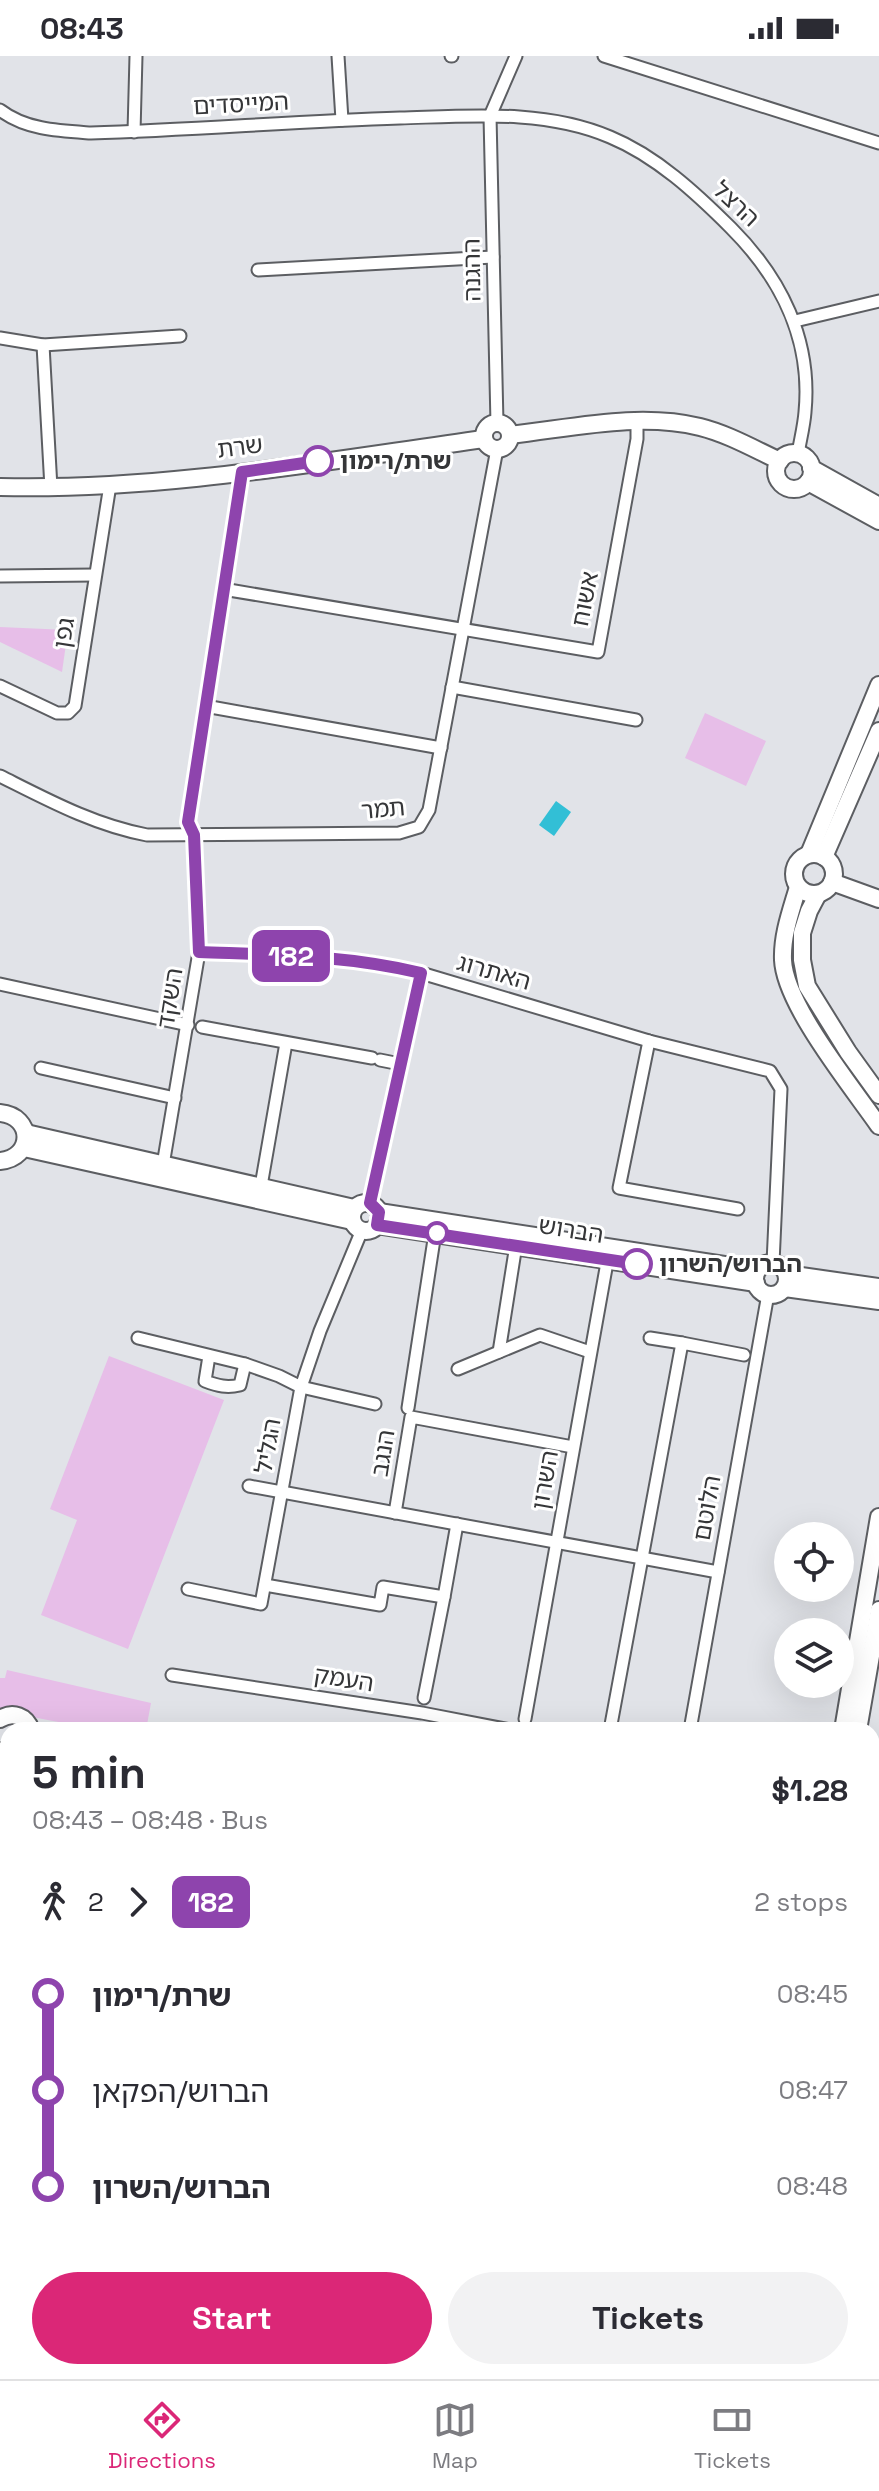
<!DOCTYPE html>
<html lang="en">
<head>
<meta charset="utf-8">
<style>
	body { margin:0; font-family:"Space Grotesk","Noto Sans Hebrew",sans-serif; background:#f2f2f3; color:#2b2b33; height:100vh; display:flex; flex-direction:column; font-size:30px; white-space:nowrap }
	* { box-sizing:border-box; margin:0 }
	p { font-size:26px; color:#7c7c81 }
	.icon { flex:none; width:44px; height:44px; fill:none; stroke:currentColor; stroke-width:2; stroke-linecap:round; stroke-linejoin:round }
	.map { position:relative; flex:1; overflow:hidden }
	.sheet { position:absolute; left:0px; top:1666px; width:880px; height:658px; display:flex; flex-direction:column; background:#fff; border-radius:24px 24px 0 0; box-shadow:0 8px 32px #0002 }
	.sheet>* { flex:none }
	.badge { padding:0 16px; border-radius:12px; font-size:28px; line-height:52px }
	.fabs { position:absolute; left:774px; top:1466px; display:grid; gap:16px }
	.fabs a { display:grid; place-items:center; width:80px; height:80px; border-radius:50%; background:#fff; box-shadow:0 8px 32px #0002; font-size:40px }
	.map>.badge { position:absolute; translate:-50% -50%; box-shadow:0 0 0 4px #fff }
	.legs { display:flex; align-items:center; gap:12px; height:88px; padding:0 32px; font-size:26px }
	.legs p { margin-inline-start:auto }
	.overview { display:flex; align-items:center; justify-content:space-between; height:136px; padding:0 32px }
	h1 { font-size:44px; font-weight:700; line-height:60px }
	.button { display:flex; gap:16px; margin-top:auto; padding:16px 32px }
	.button a { flex:1; height:92px; border-radius:48px; background:#db2777; color:#fff; font-size:32px; font-weight:700; line-height:92px; text-align:center }
	.button a+a { background:#f2f2f3; color:#2b2b33 }
	ul { padding:0 32px; list-style:none }
	li { display:flex; align-items:center; gap:28px; height:96px; font-size:30px }
	li i { display:grid; place-items:center; width:12px; height:100%; margin:0 10px; background:currentColor }
	li i::after { content:''; width:20px; height:20px; margin:-10px; border:6px solid; border-radius:50%; background:#fff }
	li p { margin-inline-start:auto }
	li:first-child i { background:linear-gradient(#0000 50%,currentColor 0) }
	li:last-child i { background:linear-gradient(currentColor 50%,#0000 0) }
	.status { display:flex; justify-content:space-between; align-items:center; height:56px; padding:0 40px; background:#fff; direction:ltr }
	.status svg { height:22px; fill:currentColor }
	.menu { display:flex; justify-content:space-around; align-items:center; height:112px; border-top:2px solid #e1e1e2; background:#fff; font-size:22px; color:#7c7c81 }
	.menu a { display:grid; justify-items:center; gap:4px }
	.menu .active { color:#db2777 }
	.map>svg:first-child { display:block }
	.green { fill:#e7bee8 }
	.water { fill:#32bfd6 }
	.lines { fill:none; stroke-linecap:round; stroke-linejoin:round }
	.street-casing { stroke:#5c5e62; stroke-width:15 }
	.secondary-casing { stroke:#5c5e62; stroke-width:20 }
	.street { stroke:#fff; stroke-width:11 }
	.secondary { stroke:#fff; stroke-width:16 }
	.line-1-casing { stroke:#fff; stroke-width:18 }
	.line-1 { stroke:#8e44ad; stroke-width:12 }
	.stop-1-dot { fill:#fff; stroke:#8e44ad; stroke-width:4 }
	.labels { text-anchor:middle; stroke-width:6; stroke-linejoin:round; paint-order:stroke }
	.street-label { font-size:24px; fill:#353638; stroke:#fff }
	.stop-label { font-size:24px; font-weight:bold; fill:#353638; stroke:#fff; text-anchor:start }
</style>
</head>
<body>
<div class="status"><b>08:43</b><svg viewBox="0 0 49 12"><path d="M0 12V9h3v3zM5 12V6h3v6zM10 12V3h3v9zM15 12V0h3v12zM26 1h20v11H26zM47 4h2v5h-2z"/></svg></div>
<div class="map">
<svg width="879" height="2323" viewBox="0 0 879 2323">
	<rect width="100%" height="100%" fill="#e1e3e8"/>
	<g class="green">
		<polygon points="0,571 68,574 62,616 0,586"/>
		<polygon points="705,657 766,685 746,730 685,702"/>
		<polygon points="109,1300 224,1344 128,1593 41,1559 77,1464 50,1453"/>
		<polygon points="7,1614 151,1647 146,1674 101,1674 0,1655 0,1622 5,1622"/>
	</g>
	<polygon class="water" points="556,745 571,756 554,780 539,769"/>
	<g class="lines">
		<defs>
			<g id="street">
				<polyline points="338,0 342,64"/>
				<polyline points="451,0 452,0"/>
				<polyline points="604,0 879,87"/>
				<path d="M0,54C26,74 60,75 91,77C194,74 297,65 400,62C469,60 545,53 610,81C656,100 696,137 731,172C781,222 812,284 805,356C804,370 800,385 798,398"/>
				<polyline points="134,76 136,0"/>
				<polyline points="258,214 493,201"/>
				<polyline points="795,265 879,245"/>
				<polyline points="0,282 43,289 180,280"/>
				<polyline points="43,289 51,432"/>
				<polyline points="497,367 490,60 516,0"/>
				<polyline points="0,520 95,519"/>
				<polyline points="223,533 598,596 637,383 637,364"/>
				<polyline points="0,630 57,657 68,657 75,650 110,429"/>
				<polyline points="452,631 636,664"/>
				<polyline points="205,650 441,692"/>
				<path d="M0,720C48,744 94,769 147,779L399,777L419,771L429,754L497,393"/>
				<polyline points="199,896 326,901 375,907 421,917 649,985 770,1015 781,1033 773,1207"/>
				<polyline points="0,928 188,969"/>
				<polyline points="202,971 372,1002"/>
				<polyline points="649,985 619,1132 738,1153"/>
				<polyline points="380,1004 400,1008"/>
				<polyline points="41,1012 175,1042"/>
				<polyline points="163,1109 199,896 194,779 188,766 242,416"/>
				<polyline points="261,1130 286,987"/>
				<polyline points="370,1147 421,917"/>
				<polyline points="138,1282 245,1308 279,1320 301,1331 375,1348"/>
				<polyline points="650,1282 682,1287"/>
				<polyline points="499,1296 516,1189"/>
				<path d="M209,1300L205,1325C218,1330 227,1332 240,1329L245,1308"/>
				<polyline points="458,1313 540,1279 590,1296"/>
				<polyline points="408,1352 435,1177"/>
				<polyline points="249,1430 718,1516"/>
				<polyline points="395,1457 411,1361 573,1391"/>
				<polyline points="265,1529 380,1549 383,1531 444,1541 457,1468"/>
				<polyline points="188,1533 261,1548 301,1331 320,1275 362,1174"/>
				<polyline points="172,1619 422,1657 510,1674"/>
				<polyline points="424,1642 444,1541"/>
				<polyline points="525,1663 608,1201"/>
				<polyline points="610,1674 682,1287 744,1299"/>
				<polyline points="690,1674 768,1238"/>
				<polyline points="0,1742 7,1698"/>
			</g>
			<g id="secondary">
				<circle cx="497" cy="380" r="13"/>
				<path d="M510,379C573,372 638,356 700,371C728,378 754,393 780,405"/>
				<circle cx="794" cy="415" r="18"/>
				<polyline points="811,412 879,450"/>
				<polyline points="808,426 879,465"/>
				<path d="M0,431C162,435 324,405 484,383"/>
				<circle cx="814" cy="818" r="20"/>
				<polyline points="809,798 879,629"/>
				<polyline points="824,801 879,675"/>
				<polyline points="832,826 879,843"/>
				<path d="M798,831C791,855 782,879 783,904C785,949 852,1031 879,1070"/>
				<polyline points="818,838 809,855 802,877 802,904 807,930 848,996 879,1039"/>
				<path d="M0,1057C34,1060 34,1102 0,1105"/>
				<polyline points="26,1077 354,1152"/>
				<polyline points="24,1092 352,1165"/>
				<circle cx="366" cy="1161" r="14"/>
				<polyline points="379,1156 757,1214"/>
				<polyline points="377,1169 756,1227"/>
				<circle cx="771" cy="1223" r="16"/>
				<polyline points="787,1218 879,1231"/>
				<polyline points="785,1232 879,1245"/>
				<path d="M0,1663C13,1655 26,1660 31,1674"/>
				<polyline points="843,1674 879,1461"/>
				<polyline points="858,1674 879,1554"/>
				<polyline points="0,1695 8,1699"/>
				<polyline points="872,1830 879,1831"/>
				<polyline points="872,2261 879,2270"/>
				<polyline points="872,2290 879,2299"/>
			</g>
		</defs>
		<use href="#street" class="street-casing"/>
		<use href="#secondary" class="secondary-casing"/>
		<use href="#street" class="street"/>
		<use href="#secondary" class="secondary"/>
	</g>
	<g class="lines">
		<defs>
			<path id="line-1" d="M318,405L242,416L188,766L194,779L199,896C277,899 345,899 421,917L370,1147L379,1156L377,1169L637,1208"/>
		</defs>
		<use href="#line-1" class="line-1-casing"/>
		<use href="#line-1" class="line-1"/>
	</g>
	<g class="stop-1-dot">
		<circle cx="318" cy="405" r="14"/>
		<circle cx="437" cy="1177" r="10"/>
		<circle cx="637" cy="1208" r="14"/>
	</g>
	<g class="labels">
		<g class="street-label">
			<text transform="translate(241 48) rotate(-3)" y="8">המייסדים</text>
			<text transform="translate(736 148) rotate(43)" y="8">הרצל</text>
			<text transform="translate(472 214) rotate(-91)" y="8">ההגנה</text>
			<text transform="translate(240 391) rotate(-7)" y="8">שרת</text>
			<text transform="translate(585 543) rotate(-79)" y="8">אשוח</text>
			<text transform="translate(64 577) rotate(-81)" y="8">גפן</text>
			<text transform="translate(383 753) rotate(-5)" y="8">תמר</text>
			<text transform="translate(494 916) rotate(16)" y="8">האתרוג</text>
			<text transform="translate(170 942) rotate(-81)" y="8">השקד</text>
			<text transform="translate(571 1174) rotate(9)" y="8">הברוש</text>
			<text transform="translate(268 1390) rotate(-80)" y="8">הגליל</text>
			<text transform="translate(383 1397) rotate(-81)" y="8">הנגב</text>
			<text transform="translate(545 1424) rotate(-80)" y="8">השרון</text>
			<text transform="translate(707 1452) rotate(-80)" y="8">הלוטם</text>
			<text transform="translate(344 1623) rotate(9)" y="8">העמק</text>
		</g>
		<g class="stop-label">
			<text x="340" y="413">שרת/רימון</text>
			<text x="659" y="1216">הברוש/השרון</text>
		</g>
	</g>
</svg>
<div class="fabs">
<a><svg class="icon" aria-label="locate" viewBox="0 0 24 24"><circle cx="12" cy="12" r="6"/><path d="M12 2v4M12 18v4M2 12h4M18 12h4"/></svg></a>
<a><svg class="icon" aria-label="layers" viewBox="0 0 24 24"><path d="M12 4l9 5-9 5-9-5zM3 14l9 5 9-5"/></svg></a>
</div>
<b class="badge" style="left:291px;top:900px;background:#8e44ad;color:#fff">182</b>
<section class="sheet">
<div class="overview"><div><h1>5 min</h1><p>08:43 – 08:48 · Bus</p></div><b>$1.28</b></div>
<div class="legs"><svg class="icon" aria-label="walk" viewBox="0 0 24 24"><circle cx="13" cy="4" r="2"/><path d="M13 8l-2 6 4 7M11 14l-3 7M7 12l3-4h3l4 4"/></svg>2<svg class="icon" aria-label="forward" viewBox="0 0 24 24"><path d="M9 5l7 7-7 7"/></svg><b class="badge" style="background:#8e44ad;color:#fff">182</b><p>2 stops</p></div>
<ul>
<li><i style="color:#8e44ad"></i><b>שרת/רימון</b><p>08:45</p></li>
<li><i style="color:#8e44ad"></i><span>הברוש/הפקאן</span><p>08:47</p></li>
<li><i style="color:#8e44ad"></i><b>הברוש/השרון</b><p>08:48</p></li>
</ul>
<div class="button"><a>Start</a><a>Tickets</a></div>
</section>
</div>
<nav class="menu">
<a class="active"><svg class="icon" aria-label="directions" viewBox="0 0 24 24"><path d="M12 3l9 9-9 9-9-9zM9 14v-3h6M13 9l2 2-2 2"/></svg>Directions</a>
<a><svg class="icon" aria-label="map" viewBox="0 0 24 24"><path d="M3 6l6-2 6 2 6-2v14l-6 2-6-2-6 2zM9 4v14M15 6v14"/></svg>Map</a>
<a><svg class="icon" aria-label="tickets" viewBox="0 0 24 24"><path d="M3 7h18v10H3zM15 7v10"/></svg>Tickets</a>
</nav>
</body>
</html>
